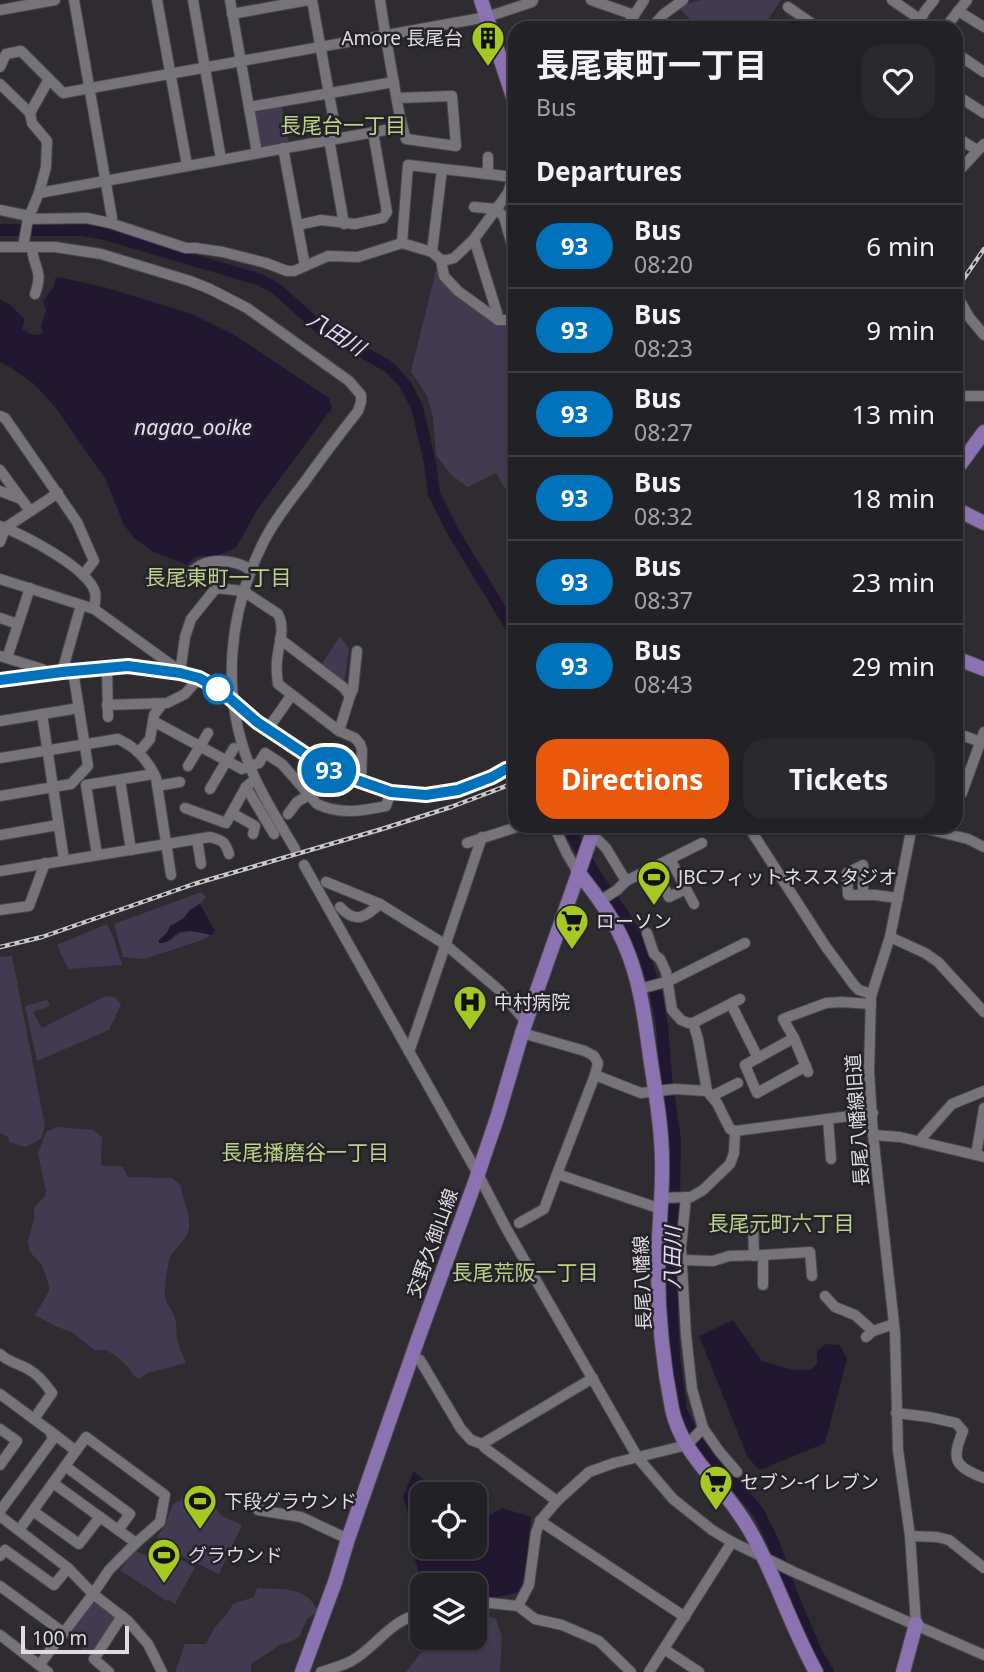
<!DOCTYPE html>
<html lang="en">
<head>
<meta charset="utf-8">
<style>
	body { margin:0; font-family:"Noto Sans","Noto Sans JP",sans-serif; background:#2a292d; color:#f1f3f6; height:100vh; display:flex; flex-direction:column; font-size:26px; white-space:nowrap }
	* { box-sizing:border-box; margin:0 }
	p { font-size:23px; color:#a2a3a7 }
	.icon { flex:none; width:38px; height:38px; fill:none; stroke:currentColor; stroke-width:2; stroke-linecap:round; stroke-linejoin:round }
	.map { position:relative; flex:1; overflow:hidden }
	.drawer { position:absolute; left:508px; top:21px; width:455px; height:812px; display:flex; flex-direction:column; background:#222125; border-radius:21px; box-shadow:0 2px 5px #0004,0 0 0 2px #3f3e42 }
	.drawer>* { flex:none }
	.badge { padding:0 14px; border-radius:23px; font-size:24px; line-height:46px }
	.buttons { position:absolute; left:410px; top:1482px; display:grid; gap:14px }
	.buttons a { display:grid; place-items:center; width:77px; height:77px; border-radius:14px; background:#222125; box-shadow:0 2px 5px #0004,0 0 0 2px #3f3e42; font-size:35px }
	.scale { position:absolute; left:21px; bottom:18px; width:108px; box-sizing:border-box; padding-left:7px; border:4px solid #dfdde1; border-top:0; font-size:19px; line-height:24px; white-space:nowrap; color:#dfdde1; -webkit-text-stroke:5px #242228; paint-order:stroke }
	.map>.badge { position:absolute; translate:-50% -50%; box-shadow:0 0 0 4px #fff }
	h2 { padding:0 28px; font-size:26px; line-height:63px }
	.round { display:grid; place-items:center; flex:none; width:74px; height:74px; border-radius:21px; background:#2a292d }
	.overview { display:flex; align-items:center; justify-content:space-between; height:119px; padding:0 28px }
	h1 { font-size:33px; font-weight:700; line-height:52px }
	.primary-button { display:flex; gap:14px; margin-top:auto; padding:14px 28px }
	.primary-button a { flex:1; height:80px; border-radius:21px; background:#ea580c; color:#fff; font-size:28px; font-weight:700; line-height:80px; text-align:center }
	.primary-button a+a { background:#2a292d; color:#f1f3f6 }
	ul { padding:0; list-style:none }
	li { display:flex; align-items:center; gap:21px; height:84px; padding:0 28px; border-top:2px solid #3f3e42 }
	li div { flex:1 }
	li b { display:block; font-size:26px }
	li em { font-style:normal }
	li .badge { min-width:77px; font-weight:700; text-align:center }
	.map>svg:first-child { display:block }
	.green { fill:#423a50 }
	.water { fill:#221731 }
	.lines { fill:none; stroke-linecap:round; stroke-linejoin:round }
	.river { stroke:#221731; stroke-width:12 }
	.minor-casing { stroke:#4a484d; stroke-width:12 }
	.major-casing { stroke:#4a484d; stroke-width:16 }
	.minor { stroke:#76737a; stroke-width:10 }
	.major { stroke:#8c72b0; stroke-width:14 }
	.rail-casing { stroke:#c9c7cc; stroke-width:4.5 }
	.rail { stroke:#242228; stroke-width:2; stroke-dasharray:5; stroke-linecap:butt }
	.line-casing { stroke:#fff; stroke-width:16 }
	.line { stroke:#0072bc; stroke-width:10 }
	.stop-dot { fill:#fff; stroke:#0072bc; stroke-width:3.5 }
	.labels { text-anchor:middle; stroke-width:5; stroke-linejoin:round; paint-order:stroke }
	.poi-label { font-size:19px; fill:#dfdde1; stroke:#242228; text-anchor:start }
	.street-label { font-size:19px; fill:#dfdde1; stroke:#242228 }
	.neighbourhood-label { font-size:21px; fill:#bcd288; stroke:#242228 }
	.water-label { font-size:21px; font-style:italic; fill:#e6dafc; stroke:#242228 }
</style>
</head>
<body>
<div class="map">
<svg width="984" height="1672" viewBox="0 0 984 1672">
	<rect width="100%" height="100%" fill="#2e2c31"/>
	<g class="green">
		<polygon points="700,0 781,0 762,28 694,28 695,24 678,7"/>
		<polygon points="282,107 289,144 262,149 255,112"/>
		<polygon points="438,262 458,294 514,323 514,557 506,544 510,497 496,473 468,487 451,475 436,455 433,417 427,396 411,371"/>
		<polygon points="340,636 349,649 344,682 321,665"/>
		<path d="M201,892L206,897L200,904L190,910L183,919L170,926L167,933L159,940L170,941C183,928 194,931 211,935L205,939L144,959L123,957L114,924Z"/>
		<polygon points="107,924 114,939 122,965 68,969 57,945"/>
		<polygon points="12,956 45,1126 41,1139 26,1147 9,1142 8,1137 0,1133 0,957"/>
		<polygon points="106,996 115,997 121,1005 109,1030 37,1061 25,1006 47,1000 50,1006 33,1012 42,1028"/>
		<path d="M57,1127L93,1130L102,1137L101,1164C108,1168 115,1164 123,1167L128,1177L172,1178L181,1186C182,1199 191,1214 189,1228C187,1242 174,1247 169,1260C168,1263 164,1293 165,1297C167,1306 175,1313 176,1322C177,1327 176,1333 177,1338C178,1346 183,1355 186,1363L148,1373L139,1379L134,1376L128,1367L115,1355L105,1350H94L72,1332L55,1326L35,1315L49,1291V1285L42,1265L30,1252L28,1242L34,1219V1208L45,1196L46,1191L38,1154L46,1132Z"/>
		<polygon points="191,1494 209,1501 222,1516 242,1525 219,1574 175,1553 158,1542 158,1535 164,1527 173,1504"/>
		<polygon points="135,1551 166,1562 170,1554 195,1567 175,1604 169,1600 167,1601 120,1570"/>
		<path d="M257,1588C280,1590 306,1585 317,1610V1612L307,1619L299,1637L292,1641L280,1645L251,1664V1672H175L185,1644H206L215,1627L227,1614L233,1604L254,1597Z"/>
		<polygon points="97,1603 118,1618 91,1657 66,1636 89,1605"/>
		<polygon points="474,1612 496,1619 502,1636 500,1672 406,1672 432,1638 474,1638"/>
	</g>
	<g class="water">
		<path d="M58,277L104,287L189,313L233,334L329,398L332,408L257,510L236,548L209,559L207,556C196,555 193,557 187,565L154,552L134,538L124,525L105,478L55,407L33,383L13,369L0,362V299L10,305L25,319L22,329C30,334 35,338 43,332L41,326L46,310L43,301L54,286L55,279Z"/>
		<path d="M200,904L215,931L211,935C202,933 190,929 180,932C170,936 172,943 159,943V940L167,933L170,926L183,919L190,910Z"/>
		<polygon points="733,1320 762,1361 793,1370 810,1370 817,1364 817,1351 826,1344 840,1345 847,1359 825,1443 760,1470 748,1458 699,1336"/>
		<polygon points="414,1471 439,1494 422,1494 422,1547 474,1547 474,1514 490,1515 502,1508 531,1517 525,1574 519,1592 495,1598 474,1592 474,1586 454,1585 419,1575 413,1552 413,1530 403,1496"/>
	</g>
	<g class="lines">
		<g class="river">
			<polyline points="0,230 84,230 105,234 261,280 278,290 319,327 389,367 405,384 417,407 430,463 434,494 452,530 514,632"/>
			<polyline points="567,826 598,879 621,911 639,942 648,967 656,993 662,1026 666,1077 675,1140 672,1314 674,1356 681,1410 695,1439 715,1460 759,1513 774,1544 792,1595 817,1654 828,1672"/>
		</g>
		<defs>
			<g id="minor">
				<polyline points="74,0 112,218 110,223"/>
				<polyline points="157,0 187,165"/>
				<polyline points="193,0 221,159"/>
				<polyline points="230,0 257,153"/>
				<polyline points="312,0 337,138"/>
				<path d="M380,0C384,28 389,56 394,84C397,102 400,121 406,139L456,146L452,96L397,98"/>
				<polyline points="591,0 634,15"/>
				<polyline points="892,0 921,20"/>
				<polyline points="788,7 817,27 816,28"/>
				<polyline points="0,10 55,0"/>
				<polyline points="958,11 984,27"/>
				<polyline points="232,14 309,0"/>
				<polyline points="626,28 644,0"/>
				<polyline points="651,28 664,14 683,0"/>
				<polyline points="916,28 925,11 934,0"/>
				<polyline points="945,28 967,0"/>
				<polyline points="956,53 984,72"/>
				<polyline points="0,67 6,54 21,51 63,93 487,17 532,2 533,0"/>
				<polyline points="0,84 30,113 32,123 47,141 46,167 39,193 28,219 23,247"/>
				<polyline points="956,95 984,113"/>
				<polyline points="249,107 394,82"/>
				<polyline points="30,113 49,79"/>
				<polyline points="956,137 977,150"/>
				<polyline points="329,139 344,224"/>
				<polyline points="283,148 305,266"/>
				<polyline points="488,157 488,174"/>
				<polyline points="956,174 984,144"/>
				<polyline points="39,193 402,127"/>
				<polyline points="474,207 497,209 504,217 514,253"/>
				<polyline points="0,210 29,216"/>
				<polyline points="28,219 87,218 110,223 186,248 196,248 223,252 266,263 287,271 294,271 328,256 358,257 402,243 432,252 441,260 444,276 458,291 498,320 514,320"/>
				<polyline points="298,225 321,220 355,224 383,218 387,212 373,132"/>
				<polyline points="474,239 497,313 498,320"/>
				<polyline points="402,243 408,165 513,177"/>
				<path d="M0,247H55L101,254L190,281L210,289L247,308L268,323L349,381L361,395V402L358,411C339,435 321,459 303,484C289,502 274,521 264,541C228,612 220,695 251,769C262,797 280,823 295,849"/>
				<path d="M32,247C33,269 44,269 35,294"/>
				<polyline points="432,252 442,169"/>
				<polyline points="441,260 447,260 454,258 474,239 508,193 514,173"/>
				<polyline points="956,294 969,317 984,335"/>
				<polyline points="956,393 960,396 984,396"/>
				<polyline points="0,416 5,418 77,522 94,561 83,575"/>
				<polyline points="0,470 30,511"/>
				<polyline points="0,491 21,499"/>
				<path d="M0,526C24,535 87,567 95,592C96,597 95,604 94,609"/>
				<polyline points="0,542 5,528 58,493"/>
				<path d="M187,575C191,572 196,568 201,565C216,558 238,561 251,570"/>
				<polyline points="0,579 94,609 173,666 180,673"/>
				<polyline points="0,618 18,624"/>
				<polyline points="280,639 343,687 350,696 339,731"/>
				<polyline points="0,656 42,669 47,674"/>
				<polyline points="7,658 30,588"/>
				<polyline points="107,667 108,717"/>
				<polyline points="62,672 81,605"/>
				<path d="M180,673L185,637L191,619L216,588L243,591L278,614C286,629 278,645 277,661C276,668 277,676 278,684L339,731L355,738L360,744L362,750L361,781"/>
				<polyline points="0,680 62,672 128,666 180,673 199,678 219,689 233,700 245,713 267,730 331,771 391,792 409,795 426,795 458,790 492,777 506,769 514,767"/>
				<polyline points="350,696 353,689 357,651"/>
				<polyline points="107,705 167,703 185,694 199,678"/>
				<polyline points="42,714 64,860"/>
				<polyline points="0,721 79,708"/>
				<path d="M153,721L242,769L259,763L265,753L282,764L317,804C340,815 362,811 386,806L391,792"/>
				<polyline points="267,730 291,696"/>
				<polyline points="956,733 981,742"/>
				<polyline points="139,752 150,739 154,715 162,704"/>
				<path d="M0,758L118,739C136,747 148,760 156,778L171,875"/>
				<polyline points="188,766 208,733"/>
				<polyline points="120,780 131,850"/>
				<polyline points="157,786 180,782"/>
				<polyline points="246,787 274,834"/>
				<polyline points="210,789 234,748"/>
				<polyline points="962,793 984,732"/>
				<polyline points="0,796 71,784 88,766 73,671"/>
				<polyline points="185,808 226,823 246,787 255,779"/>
				<polyline points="232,813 255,826 253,834"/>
				<polyline points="288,814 297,802 309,795"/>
				<polyline points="554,826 567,854 578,872"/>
				<polyline points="748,826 826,947 854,985 859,990 872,994"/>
				<polyline points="912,826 890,937 871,996 869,1071 873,1135 895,1333 898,1450 910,1536 916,1624"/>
				<polyline points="915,826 968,839 984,847"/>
				<polyline points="592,834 606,848 626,881"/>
				<polyline points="0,835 58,825"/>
				<polyline points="197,839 201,864"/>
				<polyline points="467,843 520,826"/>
				<polyline points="97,855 86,785 154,774"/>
				<polyline points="670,859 694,904"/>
				<polyline points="304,865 478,1174 506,1228 638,1458 673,1499 712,1530 732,1542 794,1572 984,1655"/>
				<polyline points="654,867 669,897 686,889"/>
				<path d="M0,871L210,837C223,841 225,841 229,854"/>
				<polyline points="326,882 380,904 446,945 499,990 526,1022"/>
				<polyline points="863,894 863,865 847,873 848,895 875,895 898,898"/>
				<polyline points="600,901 617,890 626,881 702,843"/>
				<path d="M340,907C356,925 366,916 380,904"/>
				<polyline points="0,910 29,906 45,863"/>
				<polyline points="647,933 654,954 660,959 666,972 672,1010 681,1020 688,1023 693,1023 740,999"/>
				<polyline points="890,937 925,953 938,962 984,1012"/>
				<polyline points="640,989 669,981 745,943"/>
				<polyline points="731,1004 758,1058"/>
				<polyline points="693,1023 698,1039 707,1091"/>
				<polyline points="522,1033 585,1051 594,1056 598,1063 595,1075 641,1093 675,1089 707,1091 717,1103 730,1129 735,1131 734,1153 730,1164 703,1190 691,1197 662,1198"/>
				<polyline points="794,1038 745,1065 757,1093 806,1066"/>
				<polyline points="409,1052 482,837"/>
				<polyline points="808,1072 794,1038 783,1019 826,1003 842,1002 871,1004"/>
				<polyline points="712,1096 738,1083"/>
				<polyline points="828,1119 831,1159"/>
				<polyline points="735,1131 873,1113"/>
				<polyline points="873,1135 900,1137 984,1157"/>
				<polyline points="919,1141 952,1104 984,1091"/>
				<polyline points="976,1155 984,1108"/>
				<polyline points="557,1174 595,1075"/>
				<polyline points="686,1197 681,1248 686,1335 692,1389 703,1428 719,1451 737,1472"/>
				<polyline points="519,1223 544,1209 557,1174 661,1209"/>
				<polyline points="753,1223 754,1256"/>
				<polyline points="763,1255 763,1285"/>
				<polyline points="682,1260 713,1261 729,1256 763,1255 810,1252 812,1276"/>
				<polyline points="825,1296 835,1307 855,1315 873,1331"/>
				<polyline points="866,1337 873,1331 894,1324"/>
				<path d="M0,1354C9,1363 22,1364 31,1371C40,1376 46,1385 52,1393L34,1419"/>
				<polyline points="412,1356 420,1360 461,1429 471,1440 482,1444 485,1448 557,1501"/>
				<polyline points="0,1394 50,1431 53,1439 0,1511"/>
				<path d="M896,1413L929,1417L956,1423L963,1431C951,1460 954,1466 984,1478"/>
				<polyline points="0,1429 17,1441 0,1465"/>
				<polyline points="50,1431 76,1451"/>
				<polyline points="482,1444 593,1378"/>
				<polyline points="65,1466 130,1514 118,1530"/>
				<polyline points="53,1483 136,1543"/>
				<polyline points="258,1510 301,1517 348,1539"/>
				<polyline points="33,1511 79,1544 100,1517"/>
				<polyline points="0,1516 68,1568 54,1585 5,1550 0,1556"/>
				<polyline points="540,1521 685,1617"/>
				<polyline points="19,1530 86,1437 165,1495 160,1522 136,1543 109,1570 93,1594 40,1664"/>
				<polyline points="910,1536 937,1537 949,1540 984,1568"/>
				<polyline points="68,1568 93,1594 128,1621 148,1644 162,1672"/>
				<polyline points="0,1586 64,1633"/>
				<polyline points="518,1606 529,1585 536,1533 540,1521 557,1501 589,1472 614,1463 687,1445 703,1428"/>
				<polyline points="474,1607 478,1604 490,1603 518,1606 535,1619 562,1625 599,1641 631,1672"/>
				<polyline points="0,1635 48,1672"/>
				<polyline points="664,1649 699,1672"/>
				<polyline points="109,1672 94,1659 122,1616"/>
				<path d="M321,1672C331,1668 344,1666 353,1660C377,1646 392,1618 422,1614"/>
				<polyline points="649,1672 732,1542"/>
			</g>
			<g id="major">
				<polyline points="481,0 514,100"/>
				<polyline points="956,470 984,432"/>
				<polyline points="956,509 984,523"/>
				<polyline points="956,658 984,669"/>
				<path d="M578,872C598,897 617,923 628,953C641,986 645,1021 650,1056C655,1091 662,1126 662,1161C663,1197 658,1232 658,1267C658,1313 663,1364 672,1409C679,1442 701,1465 721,1490C733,1504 745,1521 754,1538C777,1581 792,1629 816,1672"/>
				<polyline points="302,1672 335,1582 348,1539 419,1336 478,1174 498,1115 522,1033 595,826"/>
				<polyline points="903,1672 916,1624"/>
			</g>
		</defs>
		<use href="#minor" class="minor-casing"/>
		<use href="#major" class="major-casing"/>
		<use href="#minor" class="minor"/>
		<use href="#major" class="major"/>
		<defs>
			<g id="rail">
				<polyline points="956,290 984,249"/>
				<polyline points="0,947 42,937 194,884 382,829 451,807 514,783"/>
			</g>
		</defs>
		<use href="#rail" class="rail-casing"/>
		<use href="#rail" class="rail"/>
	</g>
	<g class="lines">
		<defs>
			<polyline id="line" points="0,680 62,672 128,666 180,673 199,678 219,689 257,722 331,771 391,792 426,795 458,790 492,777 506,769 514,767"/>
		</defs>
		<use href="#line" class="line-casing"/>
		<use href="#line" class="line"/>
	</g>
	<defs>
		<symbol id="building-pin" viewBox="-11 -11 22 30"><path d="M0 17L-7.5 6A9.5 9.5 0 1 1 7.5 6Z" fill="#a5c822" stroke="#242228"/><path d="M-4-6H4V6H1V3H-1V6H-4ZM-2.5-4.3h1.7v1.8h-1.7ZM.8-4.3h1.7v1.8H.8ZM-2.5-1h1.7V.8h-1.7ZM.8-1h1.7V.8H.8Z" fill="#111"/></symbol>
		<symbol id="stadium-pin" viewBox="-11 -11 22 30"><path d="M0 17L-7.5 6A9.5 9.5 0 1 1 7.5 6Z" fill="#a5c822" stroke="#242228"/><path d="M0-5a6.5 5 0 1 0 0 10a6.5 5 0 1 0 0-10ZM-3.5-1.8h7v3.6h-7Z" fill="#111"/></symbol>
		<symbol id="supermarket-pin" viewBox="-11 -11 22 30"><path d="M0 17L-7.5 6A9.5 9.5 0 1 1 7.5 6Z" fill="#a5c822" stroke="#242228"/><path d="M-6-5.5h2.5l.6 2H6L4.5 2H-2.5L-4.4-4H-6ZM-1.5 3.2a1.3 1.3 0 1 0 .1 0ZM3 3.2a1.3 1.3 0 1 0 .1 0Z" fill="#111"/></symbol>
		<symbol id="hospital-pin" viewBox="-11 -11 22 30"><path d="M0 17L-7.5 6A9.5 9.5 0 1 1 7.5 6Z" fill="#a5c822" stroke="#242228"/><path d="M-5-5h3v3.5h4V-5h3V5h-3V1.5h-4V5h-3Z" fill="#111"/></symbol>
	</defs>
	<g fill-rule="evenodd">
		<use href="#building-pin" x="469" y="19" width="38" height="52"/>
		<use href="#stadium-pin" x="635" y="858" width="38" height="52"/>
		<use href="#supermarket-pin" x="553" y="902" width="38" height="52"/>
		<use href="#hospital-pin" x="451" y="983" width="38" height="52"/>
		<use href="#supermarket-pin" x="697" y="1463" width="38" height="52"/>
		<use href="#stadium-pin" x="181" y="1482" width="38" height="52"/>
		<use href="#stadium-pin" x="145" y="1536" width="38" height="52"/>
	</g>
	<circle class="stop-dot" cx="218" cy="689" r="14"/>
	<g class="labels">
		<g class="poi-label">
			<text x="463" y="45" text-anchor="end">Amore 長尾台</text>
			<text x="678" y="884">JBCフィットネススタジオ</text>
			<text x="596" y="928">ローソン</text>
			<text x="494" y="1009">中村病院</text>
			<text x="740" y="1489">セブン-イレブン</text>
			<text x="224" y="1508">下段グラウンド</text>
			<text x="188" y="1562">グラウンド</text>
		</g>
		<g class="street-label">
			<text transform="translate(857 1120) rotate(-94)" y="7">長尾八幡線旧道</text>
			<text transform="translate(432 1243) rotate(-70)" y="7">交野久御山線</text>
			<text transform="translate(642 1283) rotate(-92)" y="7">長尾八幡線</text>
		</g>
		<g class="neighbourhood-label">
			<text x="343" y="133">長尾台一丁目</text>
			<text x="218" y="585">長尾東町一丁目</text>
			<text x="305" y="1160">長尾播磨谷一丁目</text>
			<text x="781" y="1231">長尾元町六丁目</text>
			<text x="525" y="1280">長尾荒阪一丁目</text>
		</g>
		<g class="water-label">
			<text transform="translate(336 334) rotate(32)" y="7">八田川</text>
			<text x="193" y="435">nagao_ooike</text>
			<text transform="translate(673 1258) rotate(-89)" y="7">八田川</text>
		</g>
	</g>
</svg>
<div class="buttons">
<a><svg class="icon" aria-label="locate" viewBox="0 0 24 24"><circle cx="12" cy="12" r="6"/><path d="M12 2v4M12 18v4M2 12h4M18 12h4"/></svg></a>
<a><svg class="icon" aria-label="layers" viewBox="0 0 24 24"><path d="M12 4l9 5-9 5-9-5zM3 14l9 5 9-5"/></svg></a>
</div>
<div class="scale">100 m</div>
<b class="badge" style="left:329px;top:770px;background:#0072bc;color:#fff">93</b>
<section class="drawer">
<div class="overview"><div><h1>長尾東町一丁目</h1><p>Bus</p></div><a class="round"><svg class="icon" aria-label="heart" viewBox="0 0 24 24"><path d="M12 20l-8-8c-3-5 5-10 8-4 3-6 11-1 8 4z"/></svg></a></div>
<h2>Departures</h2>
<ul>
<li><span class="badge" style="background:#0072bc;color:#fff">93</span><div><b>Bus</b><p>08:20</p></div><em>6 min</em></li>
<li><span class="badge" style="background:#0072bc;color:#fff">93</span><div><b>Bus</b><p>08:23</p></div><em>9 min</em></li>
<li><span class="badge" style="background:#0072bc;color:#fff">93</span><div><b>Bus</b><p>08:27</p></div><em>13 min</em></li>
<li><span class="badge" style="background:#0072bc;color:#fff">93</span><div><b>Bus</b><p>08:32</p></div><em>18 min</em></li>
<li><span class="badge" style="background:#0072bc;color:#fff">93</span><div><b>Bus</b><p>08:37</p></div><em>23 min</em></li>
<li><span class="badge" style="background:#0072bc;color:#fff">93</span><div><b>Bus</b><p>08:43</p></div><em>29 min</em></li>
</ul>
<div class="primary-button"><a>Directions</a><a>Tickets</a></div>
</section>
</div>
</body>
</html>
